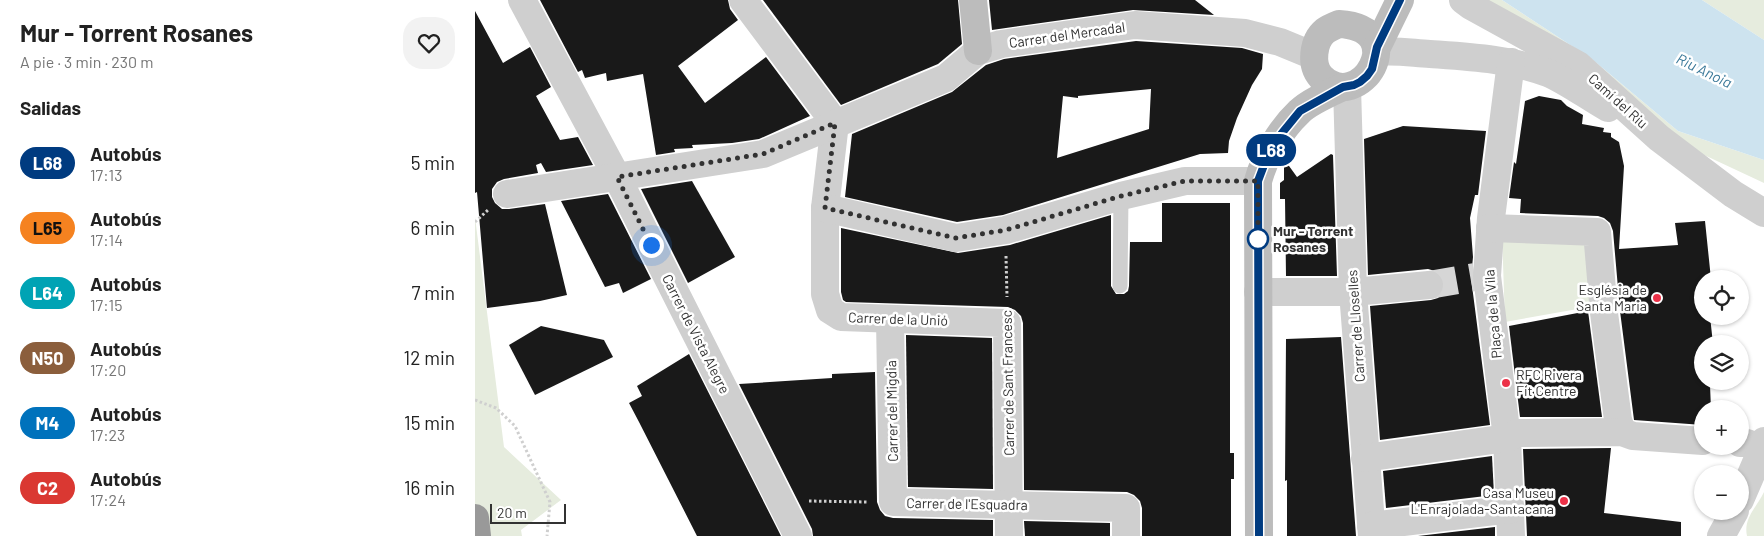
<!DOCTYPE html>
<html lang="es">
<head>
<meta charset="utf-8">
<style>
	body { margin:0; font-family:Barlow,sans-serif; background:#f2f2f2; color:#222; height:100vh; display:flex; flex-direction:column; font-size:19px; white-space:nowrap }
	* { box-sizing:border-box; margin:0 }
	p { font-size:16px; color:#767676 }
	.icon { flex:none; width:28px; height:28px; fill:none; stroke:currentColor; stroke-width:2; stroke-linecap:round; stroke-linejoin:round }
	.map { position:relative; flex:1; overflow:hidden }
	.details { display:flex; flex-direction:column; background:#fff; width:475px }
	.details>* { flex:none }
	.badge { padding:0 10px; border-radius:16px; font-size:18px; line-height:32px }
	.controls { position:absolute; left:1219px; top:270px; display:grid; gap:10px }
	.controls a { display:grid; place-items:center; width:55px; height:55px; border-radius:50%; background:#fff; box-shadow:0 1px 4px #0004; font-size:25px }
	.scale { position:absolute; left:15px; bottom:12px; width:76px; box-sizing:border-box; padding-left:5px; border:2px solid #323232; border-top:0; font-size:14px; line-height:18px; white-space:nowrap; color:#323232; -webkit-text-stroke:4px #fff; paint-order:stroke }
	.you { position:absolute; width:25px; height:25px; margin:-12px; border:4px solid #fff; border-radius:50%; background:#1a73e8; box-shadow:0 0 0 8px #1a73e833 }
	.map>.badge { position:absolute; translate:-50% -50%; box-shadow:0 0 0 2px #fff }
	h2 { padding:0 20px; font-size:19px; line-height:45px }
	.round { display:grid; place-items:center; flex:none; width:52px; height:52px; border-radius:20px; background:#f2f2f2 }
	.head { display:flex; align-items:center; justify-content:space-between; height:85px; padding:0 20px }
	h1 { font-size:24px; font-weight:700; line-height:38px }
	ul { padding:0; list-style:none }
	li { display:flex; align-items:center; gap:15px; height:65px; padding:0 20px }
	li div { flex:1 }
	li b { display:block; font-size:19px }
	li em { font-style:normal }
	li .badge { min-width:55px; font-weight:700; text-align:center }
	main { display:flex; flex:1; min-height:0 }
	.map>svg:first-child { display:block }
	.green { fill:#e6ecde }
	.water { fill:#cde3ef }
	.building { fill:#191919; fill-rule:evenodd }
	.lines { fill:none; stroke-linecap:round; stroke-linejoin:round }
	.street-tunnel { stroke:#d6d6d6; stroke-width:28; stroke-dasharray:28 14; stroke-linecap:butt }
	.path { stroke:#cfcfcf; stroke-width:3; stroke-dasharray:2.5 2.5; stroke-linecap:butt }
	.lane { stroke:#cfcfcf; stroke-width:15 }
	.street { stroke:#cfcfcf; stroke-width:28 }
	.secondary { stroke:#bcbcbc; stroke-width:28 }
	.highway { stroke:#999; stroke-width:28 }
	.line-casing { stroke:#fff; stroke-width:11 }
	.line { stroke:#003b80; stroke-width:8 }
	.walk { stroke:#323232; stroke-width:5; stroke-dasharray:0 9 }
	.stop-dot { fill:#fff; stroke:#003b80; stroke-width:2.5 }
	.poi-dot { fill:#ec3148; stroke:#fff; stroke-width:2 }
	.labels { text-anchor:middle; stroke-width:5; stroke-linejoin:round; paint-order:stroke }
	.street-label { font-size:14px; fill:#323232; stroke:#fff }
	.stop-label { font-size:14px; font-weight:bold; fill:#323232; stroke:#fff; text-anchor:start }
	.poi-label { font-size:14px; fill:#323232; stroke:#fff; text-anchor:end }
	.water-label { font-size:15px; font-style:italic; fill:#3b7999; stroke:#fff }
</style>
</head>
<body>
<main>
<section class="details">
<div class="head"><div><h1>Mur - Torrent Rosanes</h1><p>A pie · 3 min · 230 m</p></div><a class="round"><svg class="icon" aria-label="heart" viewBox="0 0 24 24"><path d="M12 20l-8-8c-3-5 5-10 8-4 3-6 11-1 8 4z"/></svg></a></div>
<h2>Salidas</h2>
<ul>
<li><span class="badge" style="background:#003b80;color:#fff">L68</span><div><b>Autobús</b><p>17:13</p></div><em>5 min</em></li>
<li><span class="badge" style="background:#f58220;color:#111">L65</span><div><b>Autobús</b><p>17:14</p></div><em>6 min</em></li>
<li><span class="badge" style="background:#00a3b4;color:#fff">L64</span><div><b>Autobús</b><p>17:15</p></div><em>7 min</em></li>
<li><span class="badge" style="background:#8b5e3c;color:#fff">N50</span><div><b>Autobús</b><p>17:20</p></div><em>12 min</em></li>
<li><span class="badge" style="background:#0072bc;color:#fff">M4</span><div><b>Autobús</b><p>17:23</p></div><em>15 min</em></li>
<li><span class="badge" style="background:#da3832;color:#fff">C2</span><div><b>Autobús</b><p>17:24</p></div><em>16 min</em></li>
</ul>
</section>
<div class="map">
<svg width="1289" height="536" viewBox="0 0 1289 536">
	<rect width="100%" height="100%" fill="#fff"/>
	<g class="green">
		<polygon points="1012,0 1027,0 1118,60 1203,131 1289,160 1289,183 1227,154"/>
		<polygon points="1227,0 1289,0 1289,40"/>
		<polygon points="0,217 29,447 86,500 46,530 47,536 0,536"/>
		<polygon points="1027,233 1109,235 1117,302 1114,307 1030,322"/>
		<path d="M1289,492V536H1272C1268,518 1282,507 1289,492Z"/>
	</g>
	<polygon class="water" points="1027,0 1227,0 1289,40 1289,160 1203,131 1118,60"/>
	<g class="building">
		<polygon points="65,0 253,0 255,9 263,20 203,66 230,103 291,57 335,116 284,139 257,143 217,145 218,148 199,149 200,152 181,155 168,74 132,81 131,73 110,78 107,70 103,72"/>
		<polygon points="288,0 483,0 487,44 463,64 366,105"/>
		<polygon points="514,0 720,0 739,15 658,10 517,30"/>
		<polygon points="0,11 28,63 55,47 76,87 61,96 85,140 103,137 118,165 71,172 66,163 61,165 63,173 29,179 22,182 17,189 17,197 20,203 27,209 34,209 70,204 92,295 65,301 12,308 2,192 0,193"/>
		<path d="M661,41L767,48L788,54L787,69L777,85L762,118L754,141L753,153L725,154L528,215L482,222L370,197L377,134L477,92L511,65L529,59ZM676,89L674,129L582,158L588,96L603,98V96Z"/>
		<polygon points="1064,96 1086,100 1092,106 1108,115 1107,124 1129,128 1128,132 1136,133 1136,137 1144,142 1149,166 1144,249 1203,245 1200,223 1230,221 1236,279 1228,279 1228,316 1235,316 1238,344 1228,344 1228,381 1243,381 1243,384 1235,385 1236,409 1228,409 1228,425 1159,420 1145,311 1138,231 1135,223 1129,218 1123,216 1045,213 1046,199 1034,198 1039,162 1041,164 1050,101"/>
		<polygon points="928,126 1011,131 1003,195 1000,195 995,218 998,257 996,278 1015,425 905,440 895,306 956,300 963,298 968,292 970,284 966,276 960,271 953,269 893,275 889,139"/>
		<polygon points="856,154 858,155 862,276 811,276 810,199 805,199 805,183 809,180 809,159 822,177"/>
		<polygon points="217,181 260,257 213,283 166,189"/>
		<polygon points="133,194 176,279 148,293 144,283 130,287 86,201"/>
		<polygon points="687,203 755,203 755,453 759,453 759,479 756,479 756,536 667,536 667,508 665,501 659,495 652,492 549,490 548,323 546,316 540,310 533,307 371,302 368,300 366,292 366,228 483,253 535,245 636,215 636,286 641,294 649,294 653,291 654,286 655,242 687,242"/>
		<polygon points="1113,311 1127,417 1045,417 1034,326"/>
		<polygon points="66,326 129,340 138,357 60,395 34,345"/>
		<polygon points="431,335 517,338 518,489 433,487"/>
		<polygon points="866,337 881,536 812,536 812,480 810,481 811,339"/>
		<polygon points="214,354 306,536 222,536 164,422 154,403 167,396 162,386"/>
		<polygon points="400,372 402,502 405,510 410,516 418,518 518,520 518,536 338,536 337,529 264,384 357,378 357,374"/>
		<polygon points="1136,448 1129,513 1206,522 1206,536 1052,536 1048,449"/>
		<polygon points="1017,456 1019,495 911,508 908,471"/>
		<polygon points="549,521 635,523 635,536 550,536"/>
		<polygon points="1020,527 1020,536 943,536"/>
	</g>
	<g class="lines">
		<polyline class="street-tunnel" points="954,285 1000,277"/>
		<g class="path">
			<polyline points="0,222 13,210"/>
			<polyline points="531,256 532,297"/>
			<polyline points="0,400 21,408 40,426 75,502 72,536"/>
			<polyline points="334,501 393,502"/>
		</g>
		<polyline class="lane" points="645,286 646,196"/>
		<g class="street">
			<polyline points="47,0 142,177 323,536"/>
			<polyline points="268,0 360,123"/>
			<polyline points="988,0 996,6 1103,65 1184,138 1258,194 1289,213"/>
			<path d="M902,52C920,50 937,53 955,54C996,57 1035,59 1073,73C1092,81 1115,98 1133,108"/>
			<polyline points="1036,62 1016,218 1012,276 1032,438 1036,536"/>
			<polyline points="872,87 878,292 897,536"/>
			<polyline points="360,123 350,208 350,294 355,310 366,317 532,323 534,536"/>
			<polyline points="32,194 288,154 471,78 503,51 526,44 660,25 770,33 805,42 839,56"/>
			<polyline points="350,208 481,238 531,230 646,196 710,181 783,181"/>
			<polyline points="1015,228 1122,232 1129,313 1143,420 1147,432"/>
			<polyline points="783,292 878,292 954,285"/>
			<polyline points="415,319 418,502 651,508 651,536"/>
			<polyline points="1265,443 1272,443 1287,449"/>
			<polyline points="890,458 1032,438 1043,433 1147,432 1158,436 1228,441"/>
			<polyline points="1265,500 1287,449 1289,441"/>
			<polyline points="896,526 1036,509"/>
			<polyline points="1246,536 1260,511"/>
		</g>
		<g class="secondary">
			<polyline points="498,0 503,51"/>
			<path d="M864,24C938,28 885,116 846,77C835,65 838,41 850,31C854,28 859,26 864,24Z"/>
			<polyline points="902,47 925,0"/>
			<path d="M784,536L783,181C790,156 805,130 824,112C834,102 855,93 868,87"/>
		</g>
		<polyline class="highway" points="0,518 2,536"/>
	</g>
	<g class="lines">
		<defs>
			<polyline id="line" points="784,536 783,181 794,152 807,133 825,111 868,87 879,85 885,82 892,76 897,69 902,47 925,0"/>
		</defs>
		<use href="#line" class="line-casing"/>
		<use href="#line" class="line"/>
		<polyline class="walk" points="176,245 142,177 288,154 360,123 350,208 481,238 531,230 646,196 710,181 783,181 783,241 783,239"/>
	</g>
	<circle class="stop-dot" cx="783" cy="239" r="10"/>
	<g class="poi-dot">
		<circle cx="1182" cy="298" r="5"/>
		<circle cx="1031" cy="383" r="5"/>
		<circle cx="1089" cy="501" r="5"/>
	</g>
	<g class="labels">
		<g class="street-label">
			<text transform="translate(592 35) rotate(-8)" y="5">Carrer del Mercadal</text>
			<text transform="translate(1143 101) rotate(42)" y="5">Camí del Riu</text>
			<text transform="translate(1018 314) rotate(-95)" y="5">Plaça de la Vila</text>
			<text transform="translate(423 319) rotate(2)" y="5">Carrer de la Unió</text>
			<text transform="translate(881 326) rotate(-94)" y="5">Carrer de Lloselles</text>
			<text transform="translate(221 334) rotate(63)" y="5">Carrer de Vista Alegre</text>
			<text transform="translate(533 383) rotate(-91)" y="5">Carrer de Sant Francesc</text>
			<text transform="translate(417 411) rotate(-91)" y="5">Carrer del Migdia</text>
			<text transform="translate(492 504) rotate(1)" y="5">Carrer de l'Esquadra</text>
		</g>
		<g class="stop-label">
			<text x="798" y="236">Mur - Torrent<tspan x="798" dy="16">Rosanes</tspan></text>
		</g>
		<g class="poi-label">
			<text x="1172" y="295">Església de<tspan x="1172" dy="16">Santa Maria</tspan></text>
			<text x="1041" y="380" text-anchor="start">RFC Rivera<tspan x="1041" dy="16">Fit Centre</tspan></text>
			<text x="1079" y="498">Casa Museu<tspan x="1079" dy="16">L'Enrajolada-Santacana</tspan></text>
		</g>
		<g class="water-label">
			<text transform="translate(1229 71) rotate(26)" y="5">Riu Anoia</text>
		</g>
	</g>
</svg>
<div class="controls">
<a><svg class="icon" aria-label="locate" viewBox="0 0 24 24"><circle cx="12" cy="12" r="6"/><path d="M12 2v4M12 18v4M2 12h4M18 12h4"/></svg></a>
<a><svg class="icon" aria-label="layers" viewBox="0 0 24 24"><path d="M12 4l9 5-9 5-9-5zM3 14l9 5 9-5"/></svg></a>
<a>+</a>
<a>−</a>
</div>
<div class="scale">20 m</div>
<div class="you" style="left:176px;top:245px"></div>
<b class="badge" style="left:796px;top:150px;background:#003b80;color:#fff">L68</b>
</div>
</main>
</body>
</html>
